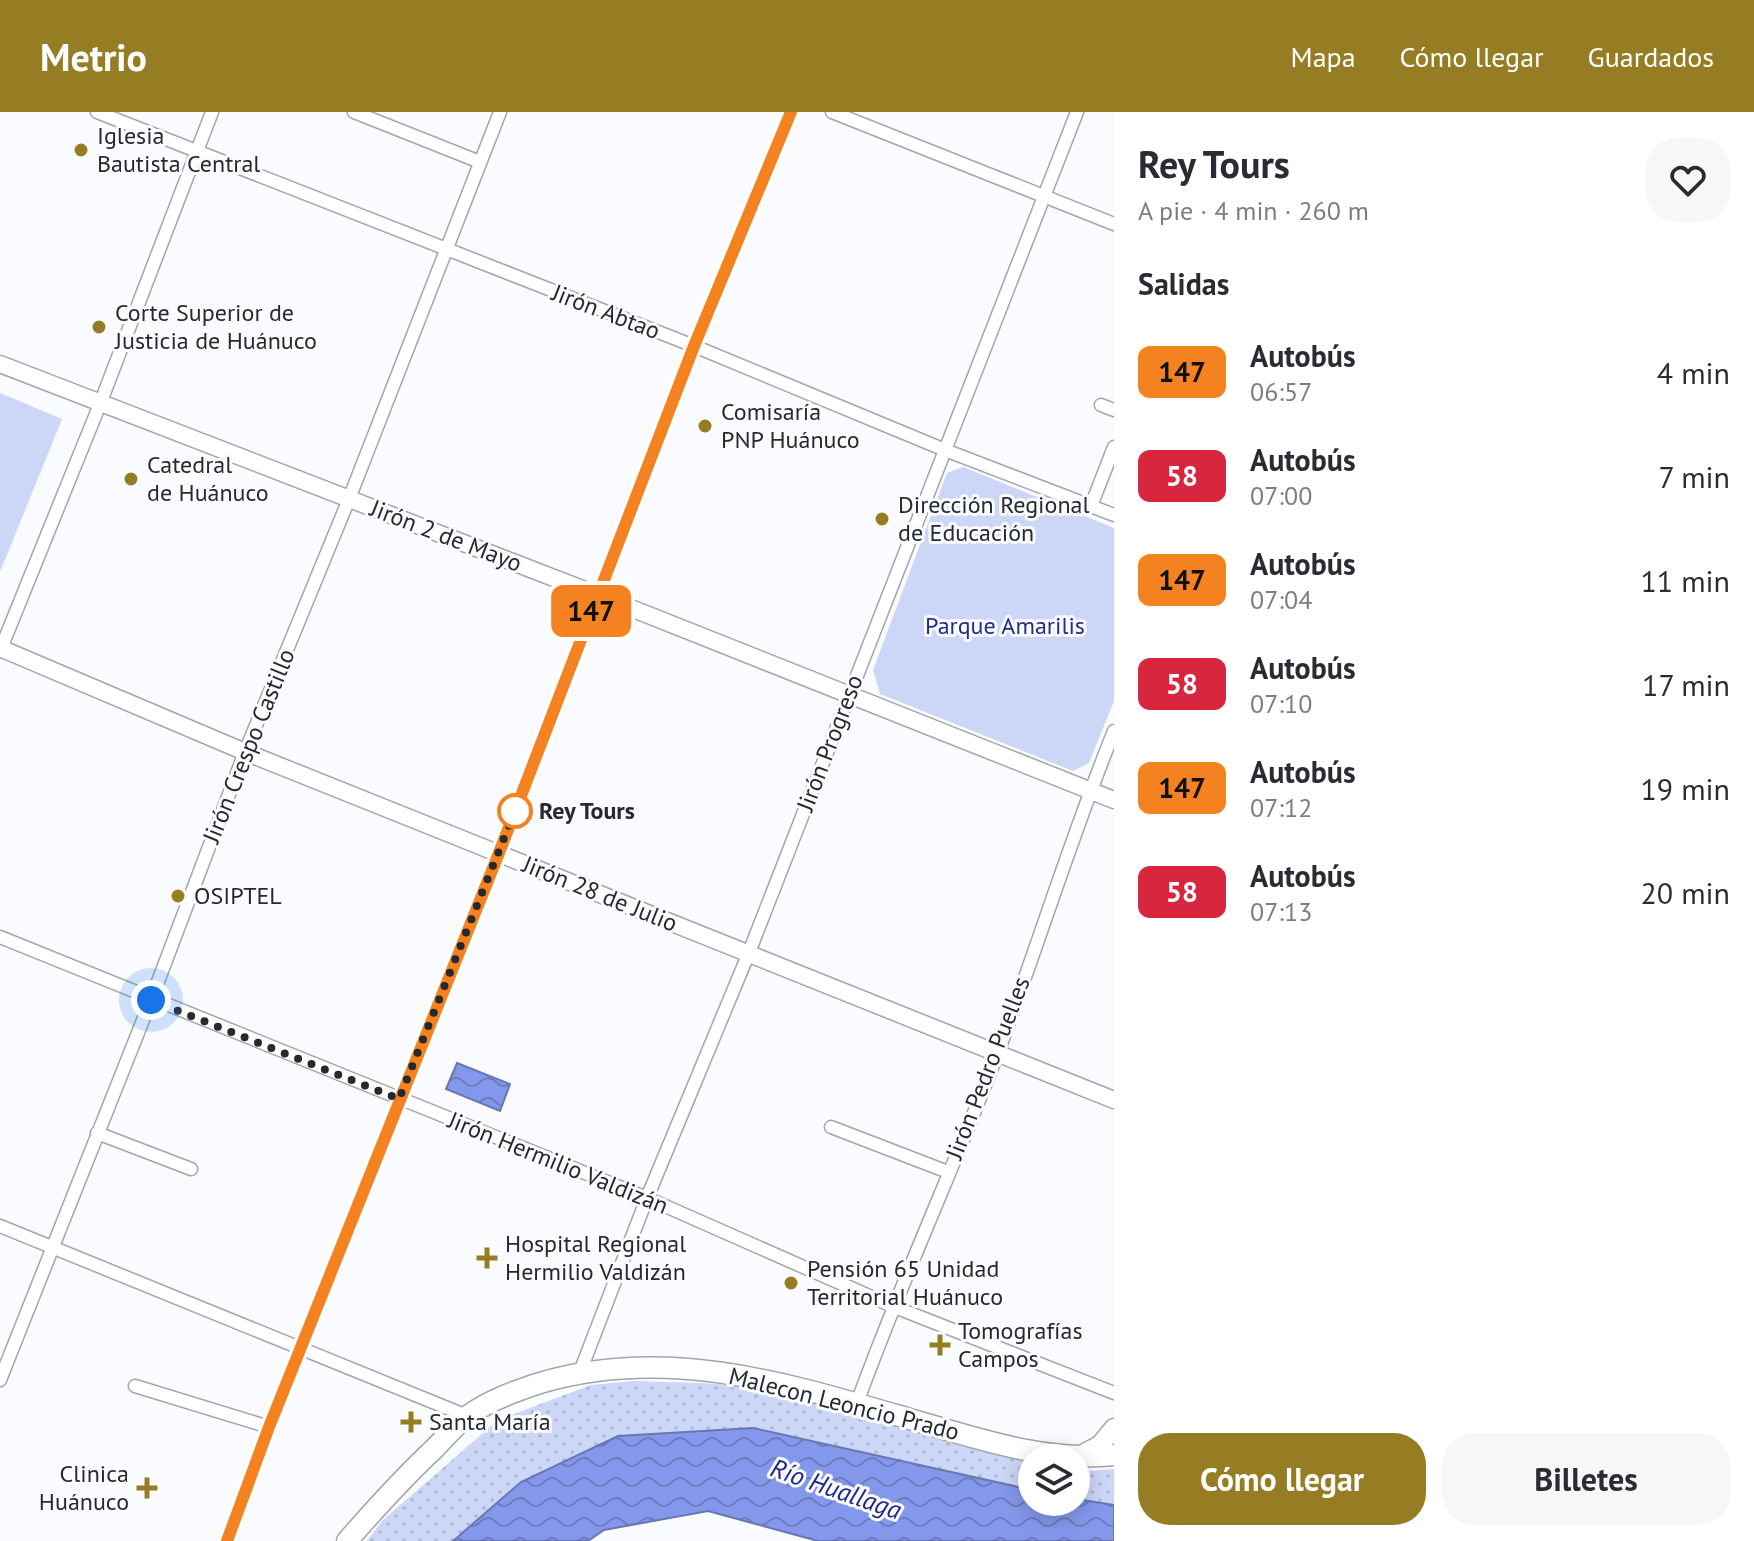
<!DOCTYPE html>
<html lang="es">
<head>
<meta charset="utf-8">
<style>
	body { margin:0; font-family:"PT Sans",sans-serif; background:#f7f7f7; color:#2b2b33; height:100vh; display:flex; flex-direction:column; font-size:30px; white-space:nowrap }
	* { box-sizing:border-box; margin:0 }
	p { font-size:26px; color:#7c7c81 }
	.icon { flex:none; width:44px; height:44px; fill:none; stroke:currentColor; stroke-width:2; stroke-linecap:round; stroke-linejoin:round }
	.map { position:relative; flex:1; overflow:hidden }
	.details { display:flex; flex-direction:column; background:#fff; width:640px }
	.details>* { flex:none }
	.badge { padding:0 16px; border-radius:12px; font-size:28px; line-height:52px }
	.tools { position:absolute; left:1018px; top:1332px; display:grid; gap:16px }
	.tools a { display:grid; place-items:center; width:72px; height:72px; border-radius:50%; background:#fff; box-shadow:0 4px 20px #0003; font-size:40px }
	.you { position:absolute; width:40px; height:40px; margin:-20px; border:6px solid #fff; border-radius:50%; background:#1a73e8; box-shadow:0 0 0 12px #1a73e833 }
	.map>.badge { position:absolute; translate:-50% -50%; box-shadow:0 0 0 4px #fff }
	h2 { padding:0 24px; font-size:30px; line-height:72px }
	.round { display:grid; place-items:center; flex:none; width:84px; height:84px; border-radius:32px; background:#f7f7f7 }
	.headline { display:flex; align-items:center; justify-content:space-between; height:136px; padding:0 24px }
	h1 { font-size:38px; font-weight:700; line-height:60px }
	.button { display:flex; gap:16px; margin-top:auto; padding:16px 24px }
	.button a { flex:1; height:92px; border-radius:32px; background:#967d24; color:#fff; font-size:32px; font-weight:700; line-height:92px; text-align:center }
	.button a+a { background:#f7f7f7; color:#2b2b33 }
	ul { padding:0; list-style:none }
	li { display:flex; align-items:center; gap:24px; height:104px; padding:0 24px }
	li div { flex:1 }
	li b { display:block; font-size:30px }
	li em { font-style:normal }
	li .badge { min-width:88px; font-weight:700; text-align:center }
	header { display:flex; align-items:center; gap:48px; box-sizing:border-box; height:112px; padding:0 40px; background:#967d24; color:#fff }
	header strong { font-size:38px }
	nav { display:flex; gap:44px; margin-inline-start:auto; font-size:28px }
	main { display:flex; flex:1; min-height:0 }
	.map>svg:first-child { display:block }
	.green { fill:#ccd6f6 }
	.garden { fill:url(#garden-dots) }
	.water { fill:url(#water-waves); stroke:#6877b2; stroke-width:2 }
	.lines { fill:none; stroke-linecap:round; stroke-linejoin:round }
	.minor-casing { stroke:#a2a5ac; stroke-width:15 }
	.tertiary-casing { stroke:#a2a5ac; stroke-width:19 }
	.secondary-casing { stroke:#a2a5ac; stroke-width:21 }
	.primary-casing { stroke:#a2a5ac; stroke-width:23 }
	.minor { stroke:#fff; stroke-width:12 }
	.tertiary { stroke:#fff; stroke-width:16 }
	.secondary { stroke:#fff; stroke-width:18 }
	.primary { stroke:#fff; stroke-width:20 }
	.line-casing { stroke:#fff; stroke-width:18 }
	.line { stroke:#f58220; stroke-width:12 }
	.walk { stroke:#28292c; stroke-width:8; stroke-dasharray:0 14.4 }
	.poi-dot { fill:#967d24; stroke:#fafbfe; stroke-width:3 }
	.stop-dot { fill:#fff; stroke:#f58220; stroke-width:4 }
	.labels { text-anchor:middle; stroke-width:6; stroke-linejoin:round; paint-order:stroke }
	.poi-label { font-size:24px; fill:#28292c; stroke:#fafbfe; text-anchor:start }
	.street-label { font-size:24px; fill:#28292c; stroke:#fafbfe }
	.park-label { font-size:24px; fill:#252b89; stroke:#fafbfe }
	.stop-label { font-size:24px; font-weight:bold; fill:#28292c; stroke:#fafbfe; text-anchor:start }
	.water-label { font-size:26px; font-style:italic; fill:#222684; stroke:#fafbfe }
</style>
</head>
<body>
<header>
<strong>Metrio</strong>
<nav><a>Mapa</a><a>Cómo llegar</a><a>Guardados</a></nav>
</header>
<main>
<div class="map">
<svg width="1114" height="1429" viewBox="0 0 1114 1429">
	<defs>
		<pattern id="garden-dots" width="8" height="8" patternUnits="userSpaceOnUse" patternTransform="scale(2)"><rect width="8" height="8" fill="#ccd6f6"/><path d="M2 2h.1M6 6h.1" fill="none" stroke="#afb8d3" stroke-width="1.8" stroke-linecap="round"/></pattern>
		<pattern id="water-waves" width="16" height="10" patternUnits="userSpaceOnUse" patternTransform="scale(2)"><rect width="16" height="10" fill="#8498eb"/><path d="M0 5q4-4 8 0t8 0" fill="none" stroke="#6c7cbf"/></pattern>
	</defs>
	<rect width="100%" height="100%" fill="#fafbfe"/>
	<g class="green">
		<polygon points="0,281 62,307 0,460"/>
		<polygon points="963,355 1114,416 1114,589 1089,651 1073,659 880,582 873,558 947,361"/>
	</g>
	<g class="garden">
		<path d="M635,1269C671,1271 710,1269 746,1276C843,1294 935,1331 1032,1351V1378L754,1316L457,1423L453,1429H367L383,1408L498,1308L591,1273Z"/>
		<polygon points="1114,1357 1114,1393 1076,1387 1076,1360"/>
	</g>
	<g class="water">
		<polygon points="457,951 510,972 500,999 446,977"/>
		<polygon points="753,1316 1032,1378 1032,1390 1076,1390 1076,1387 1114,1393 1114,1429 818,1429 708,1399 604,1418 588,1429 453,1429 521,1370 618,1324"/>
	</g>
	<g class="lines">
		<defs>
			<g id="minor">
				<polyline points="97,0 694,234 945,338 1114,403"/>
				<polyline points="354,0 480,50"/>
				<polyline points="832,0 1114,112"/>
				<polyline points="1101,293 1114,298"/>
				<polyline points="1091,394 1114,335"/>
				<polyline points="0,539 100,292 212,0"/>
				<polyline points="0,825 647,1086 892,1194 1114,1281"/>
				<polyline points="831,1015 948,1060"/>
				<polyline points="97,1021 191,1057"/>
				<polyline points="0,1114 467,1304"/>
				<polyline points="580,1260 647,1086 748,843 1077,0"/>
				<polyline points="0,1268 151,888 245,640 349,387 500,0"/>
				<polyline points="135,1274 269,1315"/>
				<path d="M857,1291C900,1172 953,1058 998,940C1038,834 1071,725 1114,619"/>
				<polyline points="227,1429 269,1315 499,741 694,234 791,0"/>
			</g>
			<g id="tertiary">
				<polyline points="0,252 598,483 1114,688"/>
				<polyline points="0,536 245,640 1114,988"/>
			</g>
			<polyline id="secondary" points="1079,1344 1100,1333 1114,1316"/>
			<path id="primary" d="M347,1429C375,1397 403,1366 434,1337C445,1326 456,1312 469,1303C490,1288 515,1279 540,1271C668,1233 790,1272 913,1308C979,1327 1045,1350 1114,1343"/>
		</defs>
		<use href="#minor" class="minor-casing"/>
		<use href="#tertiary" class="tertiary-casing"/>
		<use href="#secondary" class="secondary-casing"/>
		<use href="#primary" class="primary-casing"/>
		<use href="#minor" class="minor"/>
		<use href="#tertiary" class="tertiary"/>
		<use href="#secondary" class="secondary"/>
		<use href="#primary" class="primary"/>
	</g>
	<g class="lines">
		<defs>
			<polyline id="line" points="227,1429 269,1315 499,741 694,234 791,0"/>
		</defs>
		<use href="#line" class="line-casing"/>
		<use href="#line" class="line"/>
		<polyline class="walk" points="151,888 399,987 515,699"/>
	</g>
	<g class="poi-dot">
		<circle cx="81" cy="38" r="8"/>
		<circle cx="99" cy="215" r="8"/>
		<circle cx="705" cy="314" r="8"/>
		<circle cx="131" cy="367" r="8"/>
		<circle cx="882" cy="407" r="8"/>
		<circle cx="178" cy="784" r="8"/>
		<path d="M483 1134h8v8h8v8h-8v8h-8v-8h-8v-8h8z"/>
		<circle cx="791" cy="1171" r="8"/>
		<path d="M936 1221h8v8h8v8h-8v8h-8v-8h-8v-8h8z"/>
		<path d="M407 1298h8v8h8v8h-8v8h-8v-8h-8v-8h8z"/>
		<path d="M143 1364h8v8h8v8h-8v8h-8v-8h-8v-8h8z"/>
	</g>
	<circle class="stop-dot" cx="515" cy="699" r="16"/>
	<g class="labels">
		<g class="poi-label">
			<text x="97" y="32">Iglesia<tspan x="97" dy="28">Bautista Central</tspan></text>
			<text x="115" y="209">Corte Superior de<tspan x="115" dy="28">Justicia de Huánuco</tspan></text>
			<text x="721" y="308">Comisaría<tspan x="721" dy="28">PNP Huánuco</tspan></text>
			<text x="147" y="361">Catedral<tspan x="147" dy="28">de Huánuco</tspan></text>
			<text x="898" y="401">Dirección Regional<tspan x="898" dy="28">de Educación</tspan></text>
			<text x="194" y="792">OSIPTEL</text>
			<text x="505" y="1140">Hospital Regional<tspan x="505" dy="28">Hermilio Valdizán</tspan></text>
			<text x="807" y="1165">Pensión 65 Unidad<tspan x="807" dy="28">Territorial Huánuco</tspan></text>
			<text x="958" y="1227">Tomografías<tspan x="958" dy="28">Campos</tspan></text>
			<text x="429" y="1318">Santa María</text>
			<text x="129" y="1370" text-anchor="end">Clinica<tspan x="129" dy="28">Huánuco</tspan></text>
		</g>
		<g class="street-label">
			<text transform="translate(606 200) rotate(21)" y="8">Jirón Abtao</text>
			<text transform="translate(446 424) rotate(21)" y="8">Jirón 2 de Mayo</text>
			<text transform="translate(830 631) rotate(-69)" y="8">Jirón Progreso</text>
			<text transform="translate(249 634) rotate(-68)" y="8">Jirón Crespo Castillo</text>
			<text transform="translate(600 782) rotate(22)" y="8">Jirón 28 de Julio</text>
			<text transform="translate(988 956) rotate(-69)" y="8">Jirón Pedro Puelles</text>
			<text transform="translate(558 1051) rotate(22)" y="8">Jirón Hermilio Valdizán</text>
			<text transform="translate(844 1292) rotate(14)" y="8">Malecon Leoncio Prado</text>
		</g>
		<g class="park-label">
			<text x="1005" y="522">Parque Amarilis</text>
		</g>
		<g class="stop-label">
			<text x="539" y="707">Rey Tours</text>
		</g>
		<g class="water-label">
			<text transform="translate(836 1377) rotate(19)" y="9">Río Huallaga</text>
		</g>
	</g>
</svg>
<div class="tools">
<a><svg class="icon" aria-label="layers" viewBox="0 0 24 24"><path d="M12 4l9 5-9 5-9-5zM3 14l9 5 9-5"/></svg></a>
</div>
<div class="you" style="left:151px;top:888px"></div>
<b class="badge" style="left:591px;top:499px;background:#f58220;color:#111">147</b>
</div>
<section class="details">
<div class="headline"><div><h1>Rey Tours</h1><p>A pie · 4 min · 260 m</p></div><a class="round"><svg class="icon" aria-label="heart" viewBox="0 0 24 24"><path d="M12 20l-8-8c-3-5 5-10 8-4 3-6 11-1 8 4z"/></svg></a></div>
<h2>Salidas</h2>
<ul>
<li><span class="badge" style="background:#f58220;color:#111">147</span><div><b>Autobús</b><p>06:57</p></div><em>4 min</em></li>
<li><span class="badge" style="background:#d7263d;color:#fff">58</span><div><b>Autobús</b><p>07:00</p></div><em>7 min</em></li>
<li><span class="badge" style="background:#f58220;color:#111">147</span><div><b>Autobús</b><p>07:04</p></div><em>11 min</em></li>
<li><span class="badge" style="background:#d7263d;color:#fff">58</span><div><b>Autobús</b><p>07:10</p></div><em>17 min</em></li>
<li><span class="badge" style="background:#f58220;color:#111">147</span><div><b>Autobús</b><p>07:12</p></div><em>19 min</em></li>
<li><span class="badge" style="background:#d7263d;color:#fff">58</span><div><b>Autobús</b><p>07:13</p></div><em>20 min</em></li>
</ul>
<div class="button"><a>Cómo llegar</a><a>Billetes</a></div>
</section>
</main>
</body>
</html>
